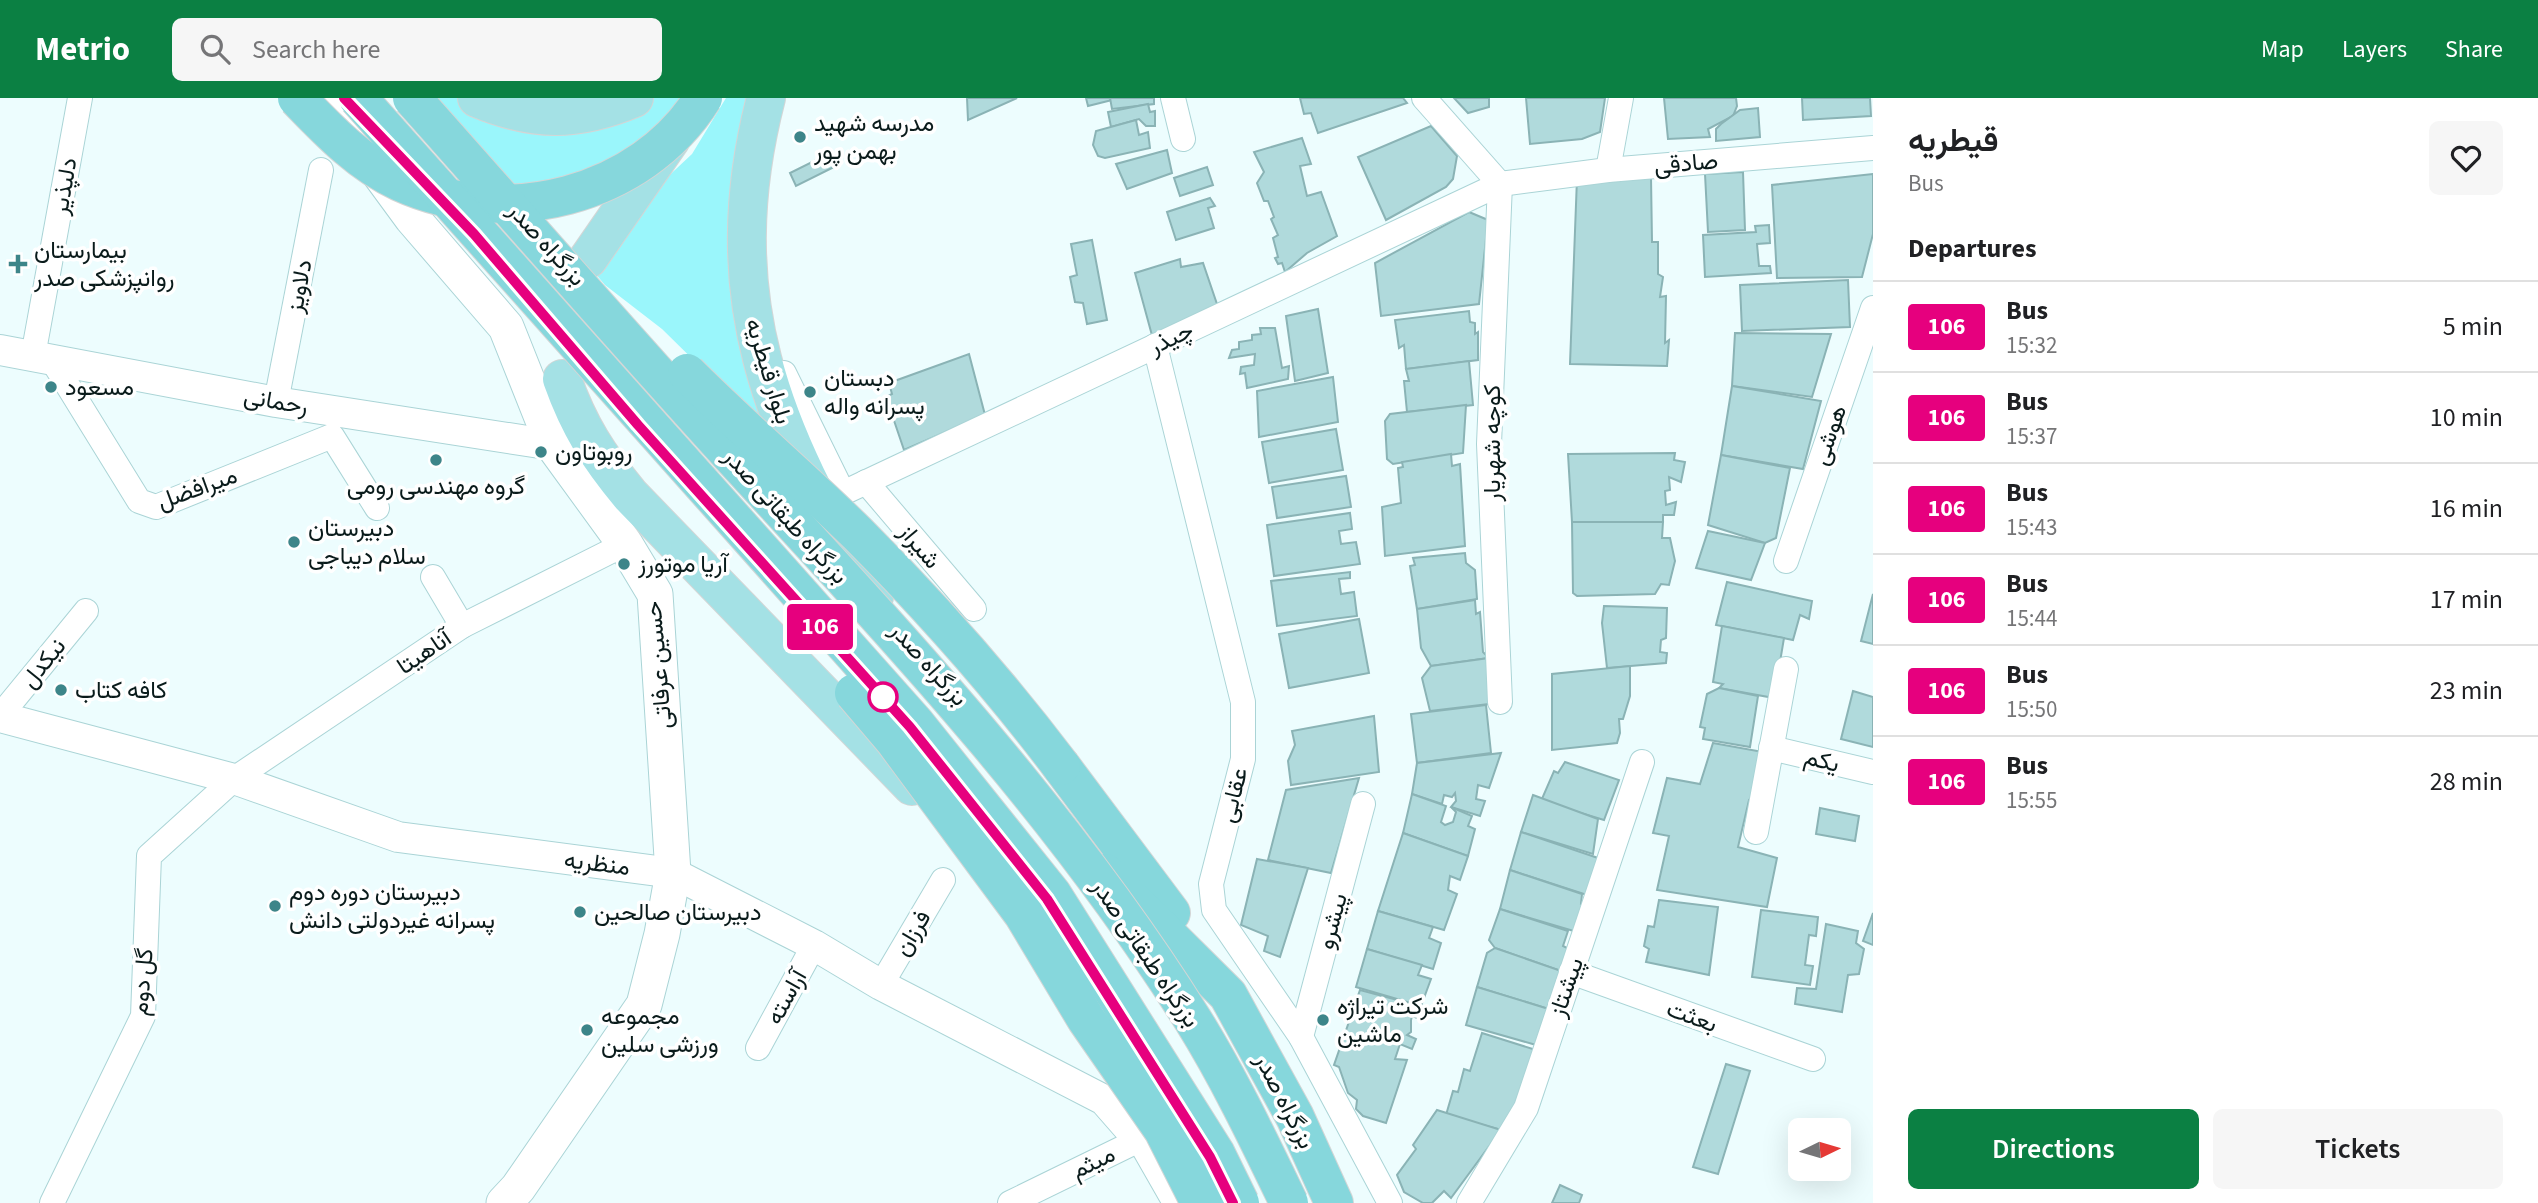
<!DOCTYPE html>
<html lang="en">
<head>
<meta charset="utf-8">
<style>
	body { margin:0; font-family:"Source Sans 3",Vazirmatn,sans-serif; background:#f6f6f6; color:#202124; height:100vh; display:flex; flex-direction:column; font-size:26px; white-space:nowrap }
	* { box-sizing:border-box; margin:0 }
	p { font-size:23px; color:#757577 }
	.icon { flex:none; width:38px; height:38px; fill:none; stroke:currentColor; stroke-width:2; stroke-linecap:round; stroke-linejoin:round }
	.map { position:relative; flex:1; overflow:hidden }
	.details { display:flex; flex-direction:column; background:#fff; width:665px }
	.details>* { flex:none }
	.badge { padding:0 14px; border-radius:5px; font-size:24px; line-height:46px }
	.needle { width:46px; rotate:85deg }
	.controls { position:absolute; left:1788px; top:1020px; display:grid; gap:14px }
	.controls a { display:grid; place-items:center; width:63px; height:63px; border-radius:10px; background:#fff; box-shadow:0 7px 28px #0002; font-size:35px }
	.map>.badge { position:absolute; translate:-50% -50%; box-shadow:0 0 0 4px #fff }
	h2 { padding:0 35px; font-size:26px; line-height:63px }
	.round { display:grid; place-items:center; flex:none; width:74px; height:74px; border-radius:10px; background:#f6f6f6 }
	.overview { display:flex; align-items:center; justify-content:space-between; height:119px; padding:0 35px }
	h1 { font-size:33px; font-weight:600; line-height:52px }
	.action { display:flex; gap:14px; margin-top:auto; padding:14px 35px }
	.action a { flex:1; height:80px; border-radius:10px; background:#0b8043; color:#fff; font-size:28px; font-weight:600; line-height:80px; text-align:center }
	.action a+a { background:#f6f6f6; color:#202124 }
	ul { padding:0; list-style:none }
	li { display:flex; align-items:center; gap:21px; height:91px; padding:0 35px; border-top:2px solid #e0e0e0 }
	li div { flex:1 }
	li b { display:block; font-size:26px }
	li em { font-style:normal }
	li .badge { min-width:77px; font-weight:700; text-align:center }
	header { display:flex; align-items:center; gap:42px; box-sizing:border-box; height:98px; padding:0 35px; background:#0b8043; color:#fff }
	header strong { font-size:33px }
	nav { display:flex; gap:38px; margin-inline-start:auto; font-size:24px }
	.search { width:490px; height:63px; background:#f6f6f6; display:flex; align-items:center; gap:18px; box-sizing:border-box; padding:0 24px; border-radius:10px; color:#757577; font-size:26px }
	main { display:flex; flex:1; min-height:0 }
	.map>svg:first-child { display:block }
	.green { fill:#9af6fb }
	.building { fill:#b0dadc; stroke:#8ab3b5; stroke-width:2 }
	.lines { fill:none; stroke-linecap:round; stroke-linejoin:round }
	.minor-casing { stroke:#aad4d6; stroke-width:26 }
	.tertiary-casing { stroke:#aad4d6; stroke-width:32 }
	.secondary-casing { stroke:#aad4d6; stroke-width:37 }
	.primary-casing { stroke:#d3d6d6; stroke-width:40 }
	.trunk-casing { stroke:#d3d6d6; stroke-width:40 }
	.minor { stroke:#fff; stroke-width:24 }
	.tertiary { stroke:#fff; stroke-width:30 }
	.secondary { stroke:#fff; stroke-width:35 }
	.primary { stroke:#a4e1e5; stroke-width:38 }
	.trunk { stroke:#86d7dc; stroke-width:38 }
	.trunk-bridge-casing { stroke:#d3d6d6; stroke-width:40; stroke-linecap:butt }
	.trunk-bridge { stroke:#86d7dc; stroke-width:38 }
	.line-casing { stroke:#fff; stroke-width:16 }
	.line { stroke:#e6007e; stroke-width:10 }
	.poi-dot { fill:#3d8589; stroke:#fff; stroke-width:2.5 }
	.stop-dot { fill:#fff; stroke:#e6007e; stroke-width:3.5 }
	.labels { text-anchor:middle; stroke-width:7; stroke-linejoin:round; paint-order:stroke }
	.poi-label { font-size:24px; fill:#0a1b1b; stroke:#fff; text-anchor:start }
	.street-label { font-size:24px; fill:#0a1b1b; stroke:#fff }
</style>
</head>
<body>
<header>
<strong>Metrio</strong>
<div class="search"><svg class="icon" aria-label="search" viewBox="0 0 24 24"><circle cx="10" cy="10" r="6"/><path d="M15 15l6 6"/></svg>Search here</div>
<nav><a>Map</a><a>Layers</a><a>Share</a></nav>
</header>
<main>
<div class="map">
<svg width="1873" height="1105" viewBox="0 0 1873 1105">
	<rect width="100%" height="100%" fill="#edfdfe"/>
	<g class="green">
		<polygon points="426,0 682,0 659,33 581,77 515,89"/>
		<polygon points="726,0 754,0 777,344 662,231 605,187 594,174 660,86 692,56"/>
	</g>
	<g class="building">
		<polygon points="967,0 1017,0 968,22"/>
		<polygon points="1086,0 1120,0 1088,8"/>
		<polygon points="1110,0 1154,0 1154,6 1112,11"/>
		<polygon points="1300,0 1403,0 1407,5 1318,35 1311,15 1304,16"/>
		<polygon points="1454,0 1489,0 1489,9 1468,15"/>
		<polygon points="1526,0 1605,0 1600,34 1582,41 1530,46"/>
		<polygon points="1664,0 1736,0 1737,8 1733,18 1708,31 1710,39 1668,41"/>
		<polygon points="1802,0 1870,0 1871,18 1803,22"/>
		<polygon points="1148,6 1150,14 1155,13 1155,28 1146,28 1139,21 1111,29 1108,14"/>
		<polygon points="1758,10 1760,39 1716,43 1716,31 1721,26 1740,12"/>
		<polygon points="1136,22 1139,37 1148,34 1150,50 1105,60 1098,58 1093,47 1096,33"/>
		<polygon points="1431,28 1457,58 1453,81 1446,89 1386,122 1358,59"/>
		<polygon points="1302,40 1311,66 1300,68 1307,98 1321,94 1337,138 1307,155 1285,174 1282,165 1278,166 1275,160 1278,159 1273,140 1278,137 1271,121 1274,119 1268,103 1264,103 1257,85 1264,74 1254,54"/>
		<polygon points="1167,52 1172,75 1127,91 1116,66"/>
		<polygon points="828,56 834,69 796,88 790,75"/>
		<polygon points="1207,69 1213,87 1180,98 1174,80"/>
		<polygon points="1743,74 1745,132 1708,134 1705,76"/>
		<polygon points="1873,76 1873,136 1862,179 1777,180 1772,87"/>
		<polygon points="1651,79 1652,144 1658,144 1658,176 1663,179 1660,199 1666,198 1665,245 1669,242 1667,268 1570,266 1577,80"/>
		<polygon points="1210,100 1215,108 1208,110 1214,130 1176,142 1167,114"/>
		<polygon points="1469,114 1488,122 1479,206 1381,218 1375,165"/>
		<polygon points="1769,127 1770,145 1757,146 1759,168 1770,168 1771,175 1705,179 1703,137 1756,134 1755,128"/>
		<polygon points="1092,142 1107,222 1087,226 1083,205 1075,204 1070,179 1077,177 1071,146"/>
		<polygon points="1180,161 1181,169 1203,165 1218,209 1153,241 1135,175"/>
		<polygon points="1848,182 1850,229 1742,233 1740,187"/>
		<polygon points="1318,211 1328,275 1295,283 1286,218"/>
		<polygon points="1469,213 1470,224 1475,225 1475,236 1478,234 1478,262 1406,271 1404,247 1399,250 1395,222"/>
		<polygon points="1260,230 1275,230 1282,270 1289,268 1288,281 1247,290 1245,275 1240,276 1241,269 1254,267 1255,256 1229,260 1232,252 1239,251 1239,244 1252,242 1252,237 1261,236"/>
		<polygon points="1735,235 1831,236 1812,299 1732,288"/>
		<polygon points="969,256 985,317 904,352 886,299 892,296 889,285"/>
		<polygon points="1469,263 1473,307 1407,314 1404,283 1409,283 1406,271"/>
		<polygon points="1333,279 1338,324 1259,339 1257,293"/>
		<polygon points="1732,288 1821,303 1803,371 1721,357"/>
		<polygon points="1466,307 1463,355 1393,366 1387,361 1385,323 1390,316"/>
		<polygon points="1336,331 1343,372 1269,385 1262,344"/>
		<polygon points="1675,355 1674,362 1685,364 1681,384 1669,379 1670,392 1665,393 1666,407 1676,404 1674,417 1663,417 1663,424 1572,424 1568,356"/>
		<polygon points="1451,356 1452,368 1460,366 1465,448 1385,458 1382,409 1401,405 1398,370 1403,369 1402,364"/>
		<polygon points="1721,357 1790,370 1776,440 1765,445 1708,427"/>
		<polygon points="1346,378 1351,409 1277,420 1272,389"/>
		<polygon points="1350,415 1352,431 1339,433 1341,446 1356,444 1360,466 1274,478 1267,427"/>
		<polygon points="1572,424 1663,424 1662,440 1670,440 1675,463 1669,487 1661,486 1655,496 1577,498 1573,495"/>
		<polygon points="1708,433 1765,445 1751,482 1696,470"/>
		<polygon points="1465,455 1466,465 1475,472 1477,501 1417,511 1410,468 1415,467 1413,460"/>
		<polygon points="1350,474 1350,480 1339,481 1341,496 1354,494 1357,518 1277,528 1271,483"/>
		<polygon points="1727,484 1812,503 1809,521 1800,517 1793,542 1716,527"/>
		<polygon points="1873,496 1873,546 1861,543"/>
		<polygon points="1475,502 1476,516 1480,514 1483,554 1489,560 1431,568 1421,550 1417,511"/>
		<polygon points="1604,508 1667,510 1666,540 1661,542 1660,554 1667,555 1666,565 1607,570 1602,525"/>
		<polygon points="1359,521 1369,575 1289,590 1279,536"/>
		<polygon points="1722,528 1784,540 1774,600 1719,590 1723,586 1713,584"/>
		<polygon points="1489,560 1489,606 1430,613 1422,580 1431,568"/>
		<polygon points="1630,568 1630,598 1623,621 1619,621 1620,635 1617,645 1552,652 1552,576"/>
		<polygon points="1719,590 1758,598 1750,649 1703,641 1705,630 1700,629 1707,596"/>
		<polygon points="1853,593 1873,599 1873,649 1841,641"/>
		<polygon points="1486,607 1491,655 1417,665 1411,616"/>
		<polygon points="1374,618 1379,674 1291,687 1288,663 1295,647 1292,633"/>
		<polygon points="1713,645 1763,654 1754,704 1749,702 1738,749 1777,760 1767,809 1657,792 1669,738 1653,735 1667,680 1700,686"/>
		<polygon points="1501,655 1489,690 1478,687 1476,701 1485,703 1480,718 1451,709 1456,703 1455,695 1452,699 1444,697 1442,706 1412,696 1417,665"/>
		<polygon points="1565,664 1619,682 1604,722 1541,703 1554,673 1558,675"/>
		<polygon points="1359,680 1331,775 1268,762 1286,692"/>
		<polygon points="1412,696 1446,708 1441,724 1445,727 1453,724 1456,714 1451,709 1472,718 1468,728 1475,731 1468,758 1403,735"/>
		<polygon points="1533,697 1598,721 1593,756 1521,734"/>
		<polygon points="1820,710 1859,718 1855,743 1816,736"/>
		<polygon points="1521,734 1598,760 1587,797 1510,772"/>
		<polygon points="1403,735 1468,758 1460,782 1450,778 1448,792 1457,796 1444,832 1378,813"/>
		<polygon points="1257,761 1308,770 1280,859 1264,853 1268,838 1241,827"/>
		<polygon points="1510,772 1582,796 1581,806 1585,807 1577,834 1500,811"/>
		<polygon points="1659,802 1718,809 1709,877 1646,864 1649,851 1644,848 1648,828 1654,829"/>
		<polygon points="1500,811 1568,833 1563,848 1569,851 1561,873 1495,850 1489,842"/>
		<polygon points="1761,812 1818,819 1816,838 1809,837 1805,867 1813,868 1810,887 1752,879"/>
		<polygon points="1378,813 1433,829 1429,840 1441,845 1433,871 1367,851"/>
		<polygon points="1873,815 1873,847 1863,843"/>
		<polygon points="1826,826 1858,833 1856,845 1864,851 1859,876 1848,877 1842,914 1795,906 1797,890 1816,891"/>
		<polygon points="1495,850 1567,875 1552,912 1477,889 1487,855"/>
		<polygon points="1367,851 1422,867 1418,877 1431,881 1421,908 1356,889"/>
		<polygon points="1477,889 1552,912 1536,947 1466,927"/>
		<polygon points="1360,892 1424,909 1425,913 1420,921 1412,918 1411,922 1411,934 1407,937 1416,941 1412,951 1400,946 1395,961 1407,962 1386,1025 1363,1018 1356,1011 1357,1002 1348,995 1339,969 1334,967"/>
		<polygon points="1482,935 1539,953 1509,1034 1446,1017 1453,993 1458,994 1464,971 1470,973"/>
		<polygon points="1726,966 1750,973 1718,1076 1693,1069"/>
		<polygon points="1437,1012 1501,1032 1451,1100 1444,1093 1432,1105 1423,1105 1404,1094 1397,1077 1416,1051 1413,1047"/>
		<polygon points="1560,1087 1582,1097 1579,1105 1552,1105"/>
	</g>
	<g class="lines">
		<defs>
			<g id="minor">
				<polyline points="1173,0 1183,41"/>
				<polyline points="1424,0 1500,86"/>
				<polyline points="1608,72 1621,0"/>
				<polyline points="1155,248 1243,604 1243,661 1211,786 1214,812 1301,939 1390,1105"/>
				<polyline points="33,258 80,0"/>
				<polyline points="52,262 139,403 156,409 332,338 377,410"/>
				<polyline points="784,275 843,395 1500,86 1608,72 1873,50"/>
				<polyline points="276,304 321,72"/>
				<polyline points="866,384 974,511"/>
				<polyline points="1786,463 1873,210"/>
				<polyline points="433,479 462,528"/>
				<polyline points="1500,604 1489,346 1500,86"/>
				<polyline points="0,618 86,513"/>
				<polyline points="1771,650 1873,674"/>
				<polyline points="1756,734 1786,571"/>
				<polyline points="1571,874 1813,961"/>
				<polyline points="881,887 943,782"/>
				<polyline points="1301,939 1363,706"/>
				<polyline points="758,950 814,847"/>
				<polyline points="52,1105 143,918 149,758 234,681 462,528 625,446"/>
				<polyline points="1010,1105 1139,1042 1175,1105"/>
				<polyline points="1469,1105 1526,1010 1642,664"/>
			</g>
			<g id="tertiary">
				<polyline points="0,252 276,304 553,347"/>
				<polyline points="0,619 234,681 398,739 673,775 814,847 881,887 1104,1002 1139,1042"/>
			</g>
			<polyline id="secondary" points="324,0 412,120 506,229 553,347 625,446 655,496 673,775 662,836 644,907 518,1090 504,1105"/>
			<g id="primary">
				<path d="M477,0C534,24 577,24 634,0"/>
				<path d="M766,0C715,197 771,333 874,499"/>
				<polyline points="588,161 671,41"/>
				<path d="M562,281C579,329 598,358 630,397L912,688"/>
			</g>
			<g id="trunk">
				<polyline points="1061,668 1171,815"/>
				<polyline points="1105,775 1228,897 1295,1019 1334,1105"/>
			</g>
		</defs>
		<use href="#minor" class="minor-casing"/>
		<use href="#tertiary" class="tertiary-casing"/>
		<use href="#secondary" class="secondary-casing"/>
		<use href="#primary" class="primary-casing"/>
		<use href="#trunk" class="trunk-casing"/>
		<use href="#minor" class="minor"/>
		<use href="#tertiary" class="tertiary"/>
		<use href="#secondary" class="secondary"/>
		<use href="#primary" class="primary"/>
		<use href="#trunk" class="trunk"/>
		<defs>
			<g id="trunk-bridge">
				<path d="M297,0C328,32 359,65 400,84C505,132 641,99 703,0"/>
				<polyline points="358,0 915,625 1052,796 1216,1056 1240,1105"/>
				<path d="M412,0C519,120 625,242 734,361C898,539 1064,716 1193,922C1229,980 1259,1043 1289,1105"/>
				<path d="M687,275C742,330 802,381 858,436C931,509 999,586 1061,668"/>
				<polyline points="854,595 894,642 1023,816 1086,921 1163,1032 1200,1105"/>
			</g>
		</defs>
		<use href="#trunk-bridge" class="trunk-bridge-casing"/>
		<use href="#trunk-bridge" class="trunk-bridge"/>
	</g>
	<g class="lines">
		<defs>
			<polyline id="line" points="344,0 474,136 638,327 910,629 1047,801 1210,1059 1233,1105"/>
		</defs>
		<use href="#line" class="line-casing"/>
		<use href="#line" class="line"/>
	</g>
	<g class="poi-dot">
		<circle cx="800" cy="39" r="7"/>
		<path d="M14.5 155.5h7v7h7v7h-7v7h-7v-7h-7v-7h7z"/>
		<circle cx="51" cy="289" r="7"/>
		<circle cx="810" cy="294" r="7"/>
		<circle cx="541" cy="354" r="7"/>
		<circle cx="436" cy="362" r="7"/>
		<circle cx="294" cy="444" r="7"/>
		<circle cx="624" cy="466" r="7"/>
		<circle cx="61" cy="592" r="7"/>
		<circle cx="275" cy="808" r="7"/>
		<circle cx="580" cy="814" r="7"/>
		<circle cx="1323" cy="922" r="7"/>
		<circle cx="587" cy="932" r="7"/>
	</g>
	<circle class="stop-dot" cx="883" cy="599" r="14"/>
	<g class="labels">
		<g class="poi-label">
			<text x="814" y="33">مدرسه شهید<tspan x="814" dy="28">بهمن پور</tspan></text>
			<text x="34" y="160">بیمارستان<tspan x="34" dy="28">روانپزشکی صدر</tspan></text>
			<text x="824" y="288">دبستان<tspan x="824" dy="28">پسرانه واله</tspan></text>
			<text x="65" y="297">مسعود</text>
			<text x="555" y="362">روبوتاون</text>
			<text x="436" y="396" text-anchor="middle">گروه مهندسی رومی</text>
			<text x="308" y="438">دبیرستان<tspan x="308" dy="28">سلام دیباجی</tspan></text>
			<text x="638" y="474">آریا موتورز</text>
			<text x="75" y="600">کافه کتاب</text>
			<text x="289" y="802">دبیرستان دوره دوم<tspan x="289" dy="28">پسرانه غیردولتی دانش</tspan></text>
			<text x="594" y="822">دبیرستان صالحین</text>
			<text x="1337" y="916">شرکت تیراژه<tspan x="1337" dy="28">ماشین</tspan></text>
			<text x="601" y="926">مجموعه<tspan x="601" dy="28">ورزشی سلین</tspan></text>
		</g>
		<g class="street-label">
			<text transform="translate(1686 65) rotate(-5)" y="8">صادقی</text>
			<text transform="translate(64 88) rotate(-80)" y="8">دلپذیر</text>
			<text transform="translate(547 146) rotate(48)" y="8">بزرگراه صدر</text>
			<text transform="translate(299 188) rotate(-79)" y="8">دلاویز</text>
			<text transform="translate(1171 240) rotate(-25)" y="8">چیذر</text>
			<text transform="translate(769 273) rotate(73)" y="8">بلوار قیطریه</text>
			<text transform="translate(276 303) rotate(10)" y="8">رحمانی</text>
			<text transform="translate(1829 337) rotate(-71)" y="8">هوشی</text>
			<text transform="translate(1492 345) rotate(-90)" y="8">کوچه شهریار</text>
			<text transform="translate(197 390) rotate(-20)" y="8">میرافضل</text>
			<text transform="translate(786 418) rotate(48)" y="8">بزرگراه طبقاتی صدر</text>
			<text transform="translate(920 448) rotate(50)" y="8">شیراز</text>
			<text transform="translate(424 554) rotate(-34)" y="8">آناهیتا</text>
			<text transform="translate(43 565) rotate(-51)" y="8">نیکدل</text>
			<text transform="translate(929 566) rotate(48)" y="8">بزرگراه صدر</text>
			<text transform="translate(658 567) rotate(-95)" y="8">حسین عرفاتی</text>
			<text transform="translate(1822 662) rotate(14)" y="8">یکم</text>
			<text transform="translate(1233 697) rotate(-76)" y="8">عقابی</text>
			<text transform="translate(597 765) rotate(7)" y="8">منظریه</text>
			<text transform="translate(1332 823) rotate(-75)" y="8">پیشرو</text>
			<text transform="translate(912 835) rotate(-59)" y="8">فرزان</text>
			<text transform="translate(1146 855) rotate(56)" y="8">بزرگراه طبقاتی صدر</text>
			<text transform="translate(142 884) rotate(-85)" y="8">گل دوم</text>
			<text transform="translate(1566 889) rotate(-71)" y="8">پیشتاز</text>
			<text transform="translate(786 899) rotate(-61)" y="8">آراسته</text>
			<text transform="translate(1692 918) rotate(20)" y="8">بعثت</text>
			<text transform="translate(1285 1003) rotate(63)" y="8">بزرگراه صدر</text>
			<text transform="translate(1093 1064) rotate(-26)" y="8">میثم</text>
		</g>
	</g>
</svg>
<div class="controls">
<a><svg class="needle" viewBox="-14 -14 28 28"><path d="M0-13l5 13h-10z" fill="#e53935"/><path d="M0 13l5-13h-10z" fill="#757577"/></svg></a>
</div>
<b class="badge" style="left:820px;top:529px;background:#e6007e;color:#fff">106</b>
</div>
<section class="details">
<div class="overview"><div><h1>قیطریه</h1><p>Bus</p></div><a class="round"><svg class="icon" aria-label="heart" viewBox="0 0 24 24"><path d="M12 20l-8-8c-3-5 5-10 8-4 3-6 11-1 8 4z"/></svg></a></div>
<h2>Departures</h2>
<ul>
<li><span class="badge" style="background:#e6007e;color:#fff">106</span><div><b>Bus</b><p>15:32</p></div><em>5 min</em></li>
<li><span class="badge" style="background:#e6007e;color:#fff">106</span><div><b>Bus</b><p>15:37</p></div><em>10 min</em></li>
<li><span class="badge" style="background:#e6007e;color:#fff">106</span><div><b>Bus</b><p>15:43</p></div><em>16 min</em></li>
<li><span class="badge" style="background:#e6007e;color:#fff">106</span><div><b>Bus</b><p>15:44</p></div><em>17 min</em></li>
<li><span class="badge" style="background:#e6007e;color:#fff">106</span><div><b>Bus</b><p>15:50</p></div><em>23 min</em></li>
<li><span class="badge" style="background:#e6007e;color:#fff">106</span><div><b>Bus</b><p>15:55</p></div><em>28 min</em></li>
</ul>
<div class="action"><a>Directions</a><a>Tickets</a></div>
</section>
</main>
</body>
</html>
